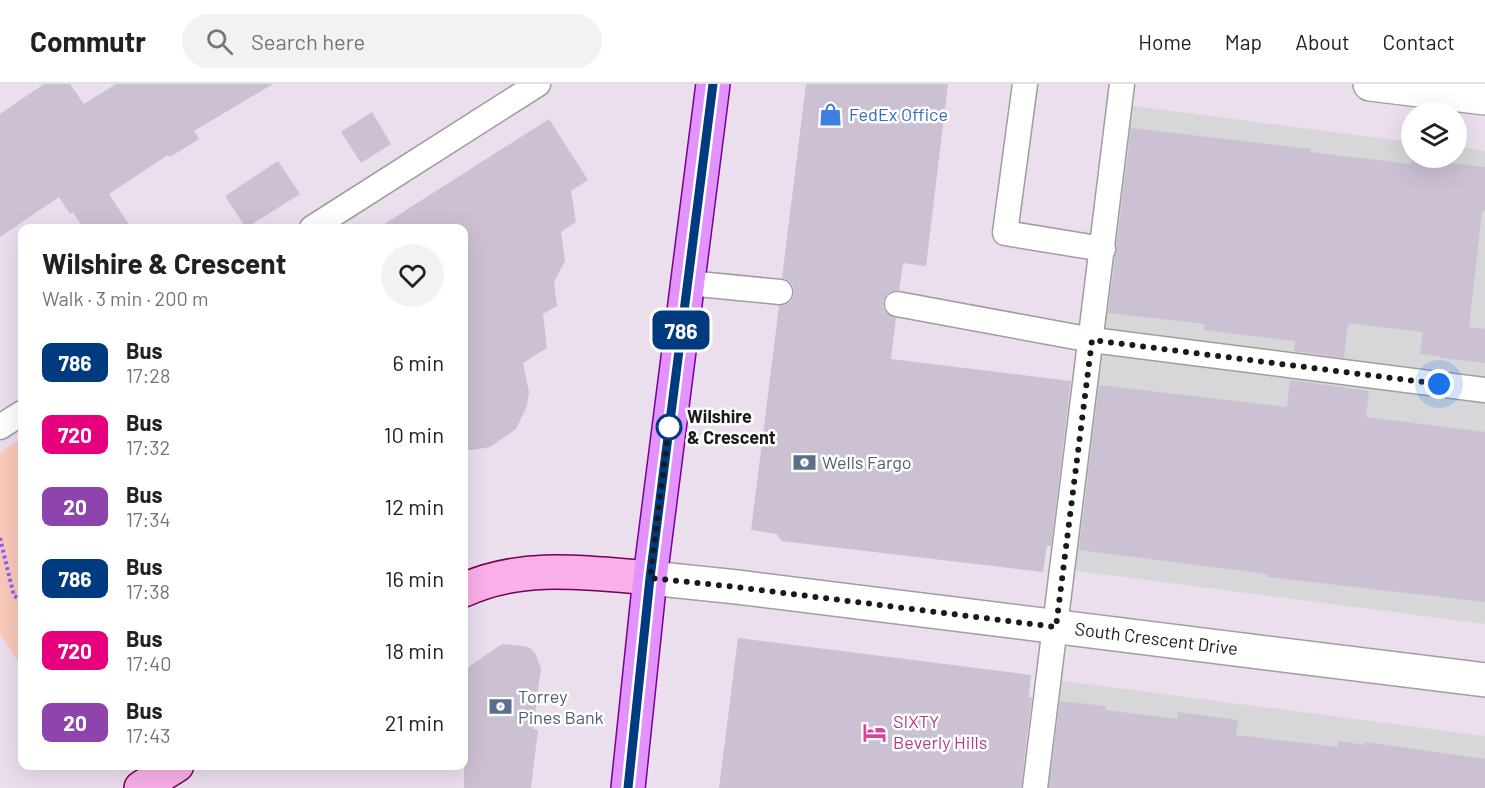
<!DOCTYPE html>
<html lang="en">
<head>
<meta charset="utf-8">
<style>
	body { margin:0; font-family:Barlow,sans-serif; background:#f2f2f2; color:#202124; height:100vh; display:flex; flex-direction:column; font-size:22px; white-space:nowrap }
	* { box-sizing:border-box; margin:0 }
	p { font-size:20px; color:#757577 }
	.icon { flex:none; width:33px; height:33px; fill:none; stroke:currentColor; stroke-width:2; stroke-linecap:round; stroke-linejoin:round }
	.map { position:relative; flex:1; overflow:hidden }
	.sheet { position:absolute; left:18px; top:140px; width:450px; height:546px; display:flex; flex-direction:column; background:#fff; border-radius:12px; box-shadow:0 6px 24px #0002 }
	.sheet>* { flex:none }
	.badge { padding:0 12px; border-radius:9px; font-size:21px; line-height:39px }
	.buttons { position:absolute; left:1401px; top:18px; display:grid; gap:12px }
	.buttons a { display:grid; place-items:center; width:66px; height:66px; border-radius:50%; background:#fff; box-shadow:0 6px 24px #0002; font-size:30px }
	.you { position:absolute; width:30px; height:30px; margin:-15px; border:4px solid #fff; border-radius:50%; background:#1a73e8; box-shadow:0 0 0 9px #1a73e833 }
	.map>.badge { position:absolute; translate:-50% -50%; box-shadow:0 0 0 3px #fff }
	.round { display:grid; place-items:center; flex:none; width:63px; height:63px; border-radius:32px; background:#f2f2f2 }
	.head { display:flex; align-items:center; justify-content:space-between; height:102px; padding:0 24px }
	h1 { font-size:28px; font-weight:700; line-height:45px }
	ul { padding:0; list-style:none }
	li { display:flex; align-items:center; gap:18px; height:72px; padding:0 24px }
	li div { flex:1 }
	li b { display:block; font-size:22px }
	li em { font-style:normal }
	li .badge { min-width:66px; font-weight:700; text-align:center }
	header { display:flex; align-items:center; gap:36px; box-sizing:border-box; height:84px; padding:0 30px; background:#fff; border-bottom:2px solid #e0e0e0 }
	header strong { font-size:28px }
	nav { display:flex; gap:33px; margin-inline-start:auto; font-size:21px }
	.search { width:420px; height:54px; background:#f2f2f2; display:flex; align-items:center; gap:15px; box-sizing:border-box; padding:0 21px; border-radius:33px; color:#757577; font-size:22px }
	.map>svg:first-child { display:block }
	.residential { fill:#d7d7d9 }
	.park { fill:#fac9b9 }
	.building { fill:#ccc0d3 }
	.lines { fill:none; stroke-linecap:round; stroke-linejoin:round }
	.lane-casing { stroke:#9e9e9e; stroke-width:27 }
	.street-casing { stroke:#9e9e9e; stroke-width:36 }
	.secondary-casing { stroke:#710251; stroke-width:36 }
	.primary-casing { stroke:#7a0091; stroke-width:36 }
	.path { stroke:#8c60fd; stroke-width:4; stroke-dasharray:3 3; stroke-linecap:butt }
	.lane { stroke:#fff; stroke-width:24 }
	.street { stroke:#fff; stroke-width:33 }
	.secondary { stroke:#faafe9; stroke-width:33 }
	.primary { stroke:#e293fe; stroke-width:33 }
	.line-casing { stroke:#fff; stroke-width:14 }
	.line { stroke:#003b80; stroke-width:9 }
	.walk { stroke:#1a1a1a; stroke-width:6; stroke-dasharray:0 10.8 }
	.stop-dot { fill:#fff; stroke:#003b80; stroke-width:3 }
	.labels { text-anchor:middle; stroke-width:5; stroke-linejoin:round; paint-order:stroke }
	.shop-label { font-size:18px; fill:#366cbe; stroke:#fff; text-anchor:start }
	.stop-label { font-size:18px; font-weight:bold; fill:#1a1a1a; stroke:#fff; text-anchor:start }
	.service-label { font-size:18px; fill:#4e5e75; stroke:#fff; text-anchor:start }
	.street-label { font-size:18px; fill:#1a1a1a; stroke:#fff }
	.hotel-label { font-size:18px; fill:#b23c85; stroke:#fff; text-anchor:start }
</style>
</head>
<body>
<header>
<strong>Commutr</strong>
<div class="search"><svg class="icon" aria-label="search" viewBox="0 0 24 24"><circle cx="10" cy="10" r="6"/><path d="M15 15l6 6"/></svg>Search here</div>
<nav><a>Home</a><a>Map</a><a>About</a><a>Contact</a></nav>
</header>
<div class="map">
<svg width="1485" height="704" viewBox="0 0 1485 704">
	<rect width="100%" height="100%" fill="#ebdfed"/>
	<g class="residential">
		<polygon points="1127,21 1411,58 1412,74 1456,74 1457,63 1485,67 1485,540 1069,486"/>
		<polygon points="1057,596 1485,652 1485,704 1044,704"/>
	</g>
	<polygon class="park" points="22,354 22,584 0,549 0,369"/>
	<g class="building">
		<polygon points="44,0 70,0 84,20 116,0 273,0 194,47 199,55 170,73 168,71 109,110 131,144 83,144 73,128 70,130 59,113 0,153 0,30"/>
		<polygon points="806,0 948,0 926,182 903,179 899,206 892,207 887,210 883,217 883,224 887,230 896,234 891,275 1071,297 1051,462 1047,462 1043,488 781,457 777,450 751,446 779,222 786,221 791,217 794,210 793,202 789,197 782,194"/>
		<polygon points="372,28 391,60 361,79 341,48"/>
		<polygon points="549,35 588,96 571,107 576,138 561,148 565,177 554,198 557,222 543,230 547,264 523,279 529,308 527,322 516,345 490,363 464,367 464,144 378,144"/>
		<polygon points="1131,44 1311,65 1310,68 1411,80 1412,75 1485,83 1485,127 1482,127 1469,243 1485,245 1485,279 1440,274 1440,272 1420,270 1423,248 1348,239 1344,274 1294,267 1295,257 1204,246 1205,240 1108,229"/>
		<polygon points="278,77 300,110 246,144 225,112"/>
		<polygon points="1290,296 1369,307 1366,333 1485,348 1485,518 1267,493 1267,490 1079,466 1099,301 1287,323"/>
		<polygon points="738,554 1031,591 1029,613 1032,613 1021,704 719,704"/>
		<polygon points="502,560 523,562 530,564 535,569 541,584 533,645 538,646 531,704 464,704 464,586"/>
		<polygon points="1060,617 1106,622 1105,626 1177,635 1178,628 1238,636 1236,651 1338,663 1339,657 1365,661 1365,658 1485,675 1485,704 1049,704"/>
	</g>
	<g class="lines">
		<defs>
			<g id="lane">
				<polyline points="1025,0 1005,149 1103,165"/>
				<polyline points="312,144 538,0"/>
				<polyline points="688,199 780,208"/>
				<polyline points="897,220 1092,256 1485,306"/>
				<polyline points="0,343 22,329"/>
				<polyline points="1035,704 1122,0"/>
			</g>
			<g id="street">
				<polyline points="1370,0 1485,14"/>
				<path id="s1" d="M650,494L737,503L1485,596"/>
			</g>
			<g id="secondary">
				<path d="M464,506C522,479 588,489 650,494"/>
				<polyline points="141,704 177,681"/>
			</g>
			<polyline id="primary" points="628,704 650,494 713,0"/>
		</defs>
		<use href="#lane" class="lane-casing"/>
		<use href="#street" class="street-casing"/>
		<use href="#secondary" class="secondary-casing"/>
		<use href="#primary" class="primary-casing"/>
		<polyline class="path" points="0,454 14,512 22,516"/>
		<use href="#lane" class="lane"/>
		<use href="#street" class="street"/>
		<use href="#secondary" class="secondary"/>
		<use href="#primary" class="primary"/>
	</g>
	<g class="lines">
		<defs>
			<polyline id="line" points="628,704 650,494 713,0"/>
		</defs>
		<use href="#line" class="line-casing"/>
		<use href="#line" class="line"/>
		<polyline class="walk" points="669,343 670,335 650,494 736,503 1056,543 1092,256 1439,300"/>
	</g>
	<defs>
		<symbol id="shop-bare" viewBox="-9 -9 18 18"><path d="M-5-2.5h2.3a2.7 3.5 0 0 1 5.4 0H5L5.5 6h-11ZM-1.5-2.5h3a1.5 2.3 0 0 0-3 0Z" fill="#3f7fe0" stroke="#fff" stroke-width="2.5" paint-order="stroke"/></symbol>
		<symbol id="bank-bare" viewBox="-9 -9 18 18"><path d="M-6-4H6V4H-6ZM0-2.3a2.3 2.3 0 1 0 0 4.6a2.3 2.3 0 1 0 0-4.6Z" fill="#5c6f8a" stroke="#fff" stroke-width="2.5" paint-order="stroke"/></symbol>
		<symbol id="hotel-bare" viewBox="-9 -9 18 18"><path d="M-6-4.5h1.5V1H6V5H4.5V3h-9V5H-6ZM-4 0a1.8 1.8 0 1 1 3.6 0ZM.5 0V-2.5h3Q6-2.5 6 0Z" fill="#d1479c" stroke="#fff" stroke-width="2.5" paint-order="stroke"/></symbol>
	</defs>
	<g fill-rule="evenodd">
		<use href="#shop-bare" x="814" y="14" width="33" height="33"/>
		<use href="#bank-bare" x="788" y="362" width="33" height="33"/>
		<use href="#bank-bare" x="484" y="606" width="33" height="33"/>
		<use href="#hotel-bare" x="858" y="632" width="33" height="33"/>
	</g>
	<circle class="stop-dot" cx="669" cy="343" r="12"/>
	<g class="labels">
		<g class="shop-label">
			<text x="849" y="37">FedEx Office</text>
		</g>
		<g class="stop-label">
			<text x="687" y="339">Wilshire<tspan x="687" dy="21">&amp; Crescent</tspan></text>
		</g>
		<g class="service-label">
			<text x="822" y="385">Wells Fargo</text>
			<text x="518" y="619">Torrey<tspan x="518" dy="21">Pines Bank</tspan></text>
		</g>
		<g class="street-label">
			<text dy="6" stroke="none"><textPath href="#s1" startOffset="510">South Crescent Drive</textPath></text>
		</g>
		<g class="hotel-label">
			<text x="893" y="644">SIXTY<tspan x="893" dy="21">Beverly Hills</tspan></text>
		</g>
	</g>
</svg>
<div class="buttons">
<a><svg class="icon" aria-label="layers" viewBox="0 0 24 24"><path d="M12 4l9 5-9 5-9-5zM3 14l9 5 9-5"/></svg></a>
</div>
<div class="you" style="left:1439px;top:300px"></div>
<b class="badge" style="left:681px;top:246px;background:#003b80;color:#fff">786</b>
<section class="sheet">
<div class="head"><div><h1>Wilshire &amp; Crescent</h1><p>Walk · 3 min · 200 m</p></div><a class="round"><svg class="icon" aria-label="heart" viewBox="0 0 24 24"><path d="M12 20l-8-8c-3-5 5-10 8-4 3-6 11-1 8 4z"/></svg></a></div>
<ul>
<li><span class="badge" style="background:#003b80;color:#fff">786</span><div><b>Bus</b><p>17:28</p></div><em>6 min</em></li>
<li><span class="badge" style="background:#e6007e;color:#fff">720</span><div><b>Bus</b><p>17:32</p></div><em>10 min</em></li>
<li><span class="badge" style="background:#8e44ad;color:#fff">20</span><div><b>Bus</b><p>17:34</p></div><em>12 min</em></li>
<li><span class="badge" style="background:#003b80;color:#fff">786</span><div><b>Bus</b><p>17:38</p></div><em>16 min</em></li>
<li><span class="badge" style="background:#e6007e;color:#fff">720</span><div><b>Bus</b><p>17:40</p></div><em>18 min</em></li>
<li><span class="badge" style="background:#8e44ad;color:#fff">20</span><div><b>Bus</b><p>17:43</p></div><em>21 min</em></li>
</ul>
</section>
</div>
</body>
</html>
